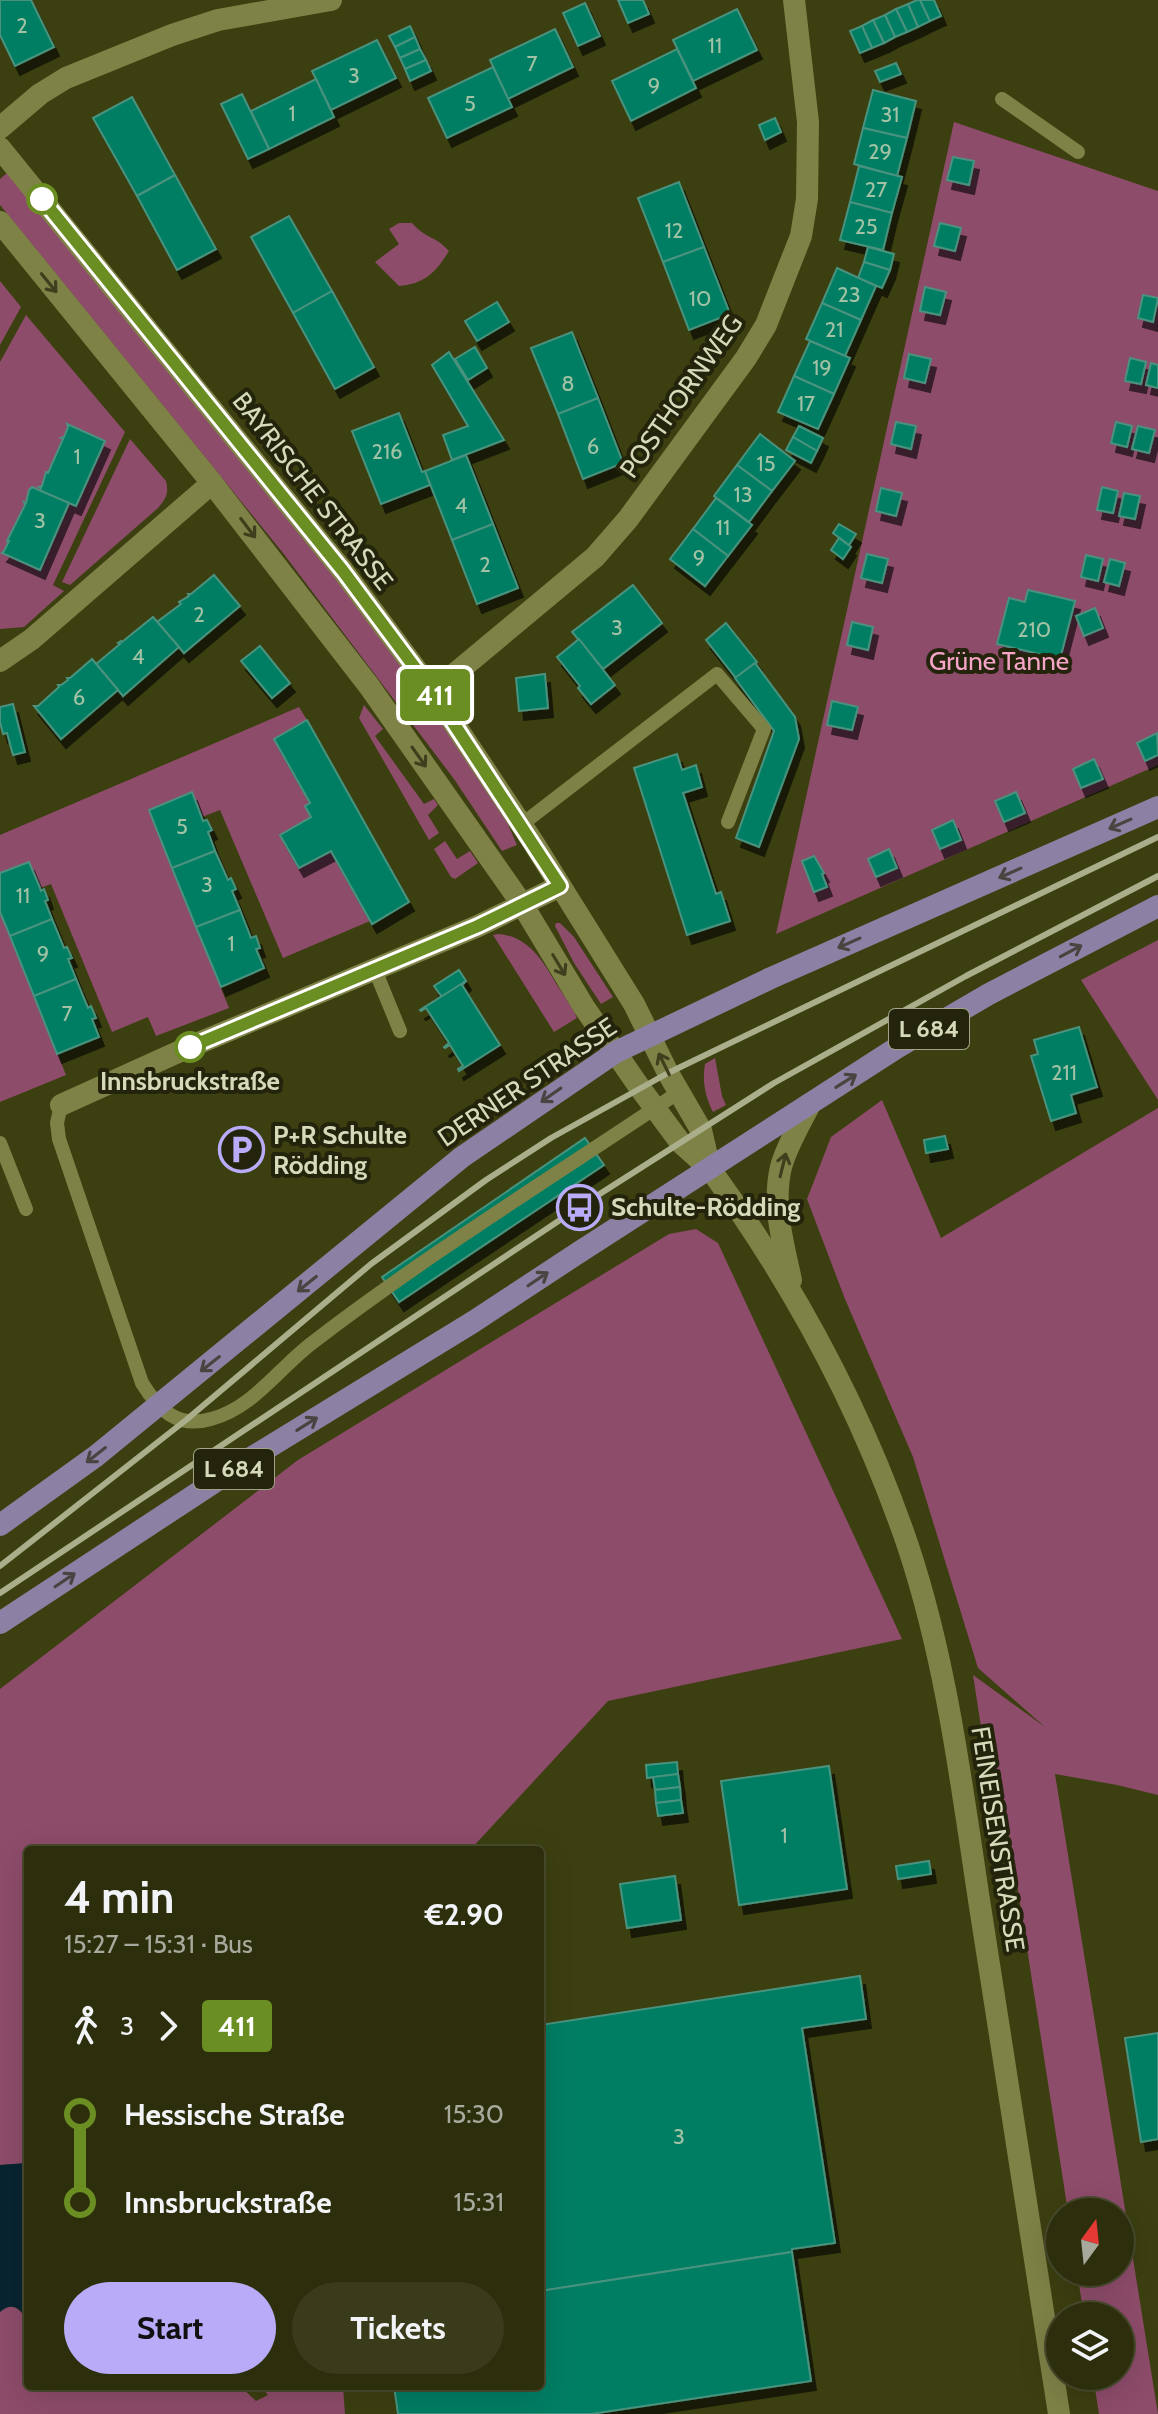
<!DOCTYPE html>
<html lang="en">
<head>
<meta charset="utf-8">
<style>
	body { margin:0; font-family:Cabin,sans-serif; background:#393b1a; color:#f1f3f6; height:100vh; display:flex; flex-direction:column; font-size:30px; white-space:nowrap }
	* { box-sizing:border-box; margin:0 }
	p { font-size:26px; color:#a7a99d }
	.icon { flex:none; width:44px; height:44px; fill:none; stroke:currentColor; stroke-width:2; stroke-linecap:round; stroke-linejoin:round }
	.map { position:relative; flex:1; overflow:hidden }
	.sheet { position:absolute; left:24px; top:1846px; width:520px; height:544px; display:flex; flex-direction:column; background:#2d2f0c; border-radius:8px; box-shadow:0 8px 32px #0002,0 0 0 2px #484a2d }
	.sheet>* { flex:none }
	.badge { padding:0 16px; border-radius:6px; font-size:28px; line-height:52px }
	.needle { width:52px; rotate:15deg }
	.controls { position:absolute; left:1046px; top:2198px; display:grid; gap:16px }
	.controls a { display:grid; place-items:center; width:88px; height:88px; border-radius:50%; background:#2d2f0c; box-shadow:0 8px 32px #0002,0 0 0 2px #484a2d; font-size:40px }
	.map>.badge { position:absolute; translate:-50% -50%; box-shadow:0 0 0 4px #fff }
	.legs { display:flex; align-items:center; gap:12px; height:88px; padding:0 40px; font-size:26px }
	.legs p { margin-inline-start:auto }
	.summary { display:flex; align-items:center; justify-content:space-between; height:136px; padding:0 40px }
	h1 { font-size:44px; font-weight:800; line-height:60px }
	.cta { display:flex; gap:16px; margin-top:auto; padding:16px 40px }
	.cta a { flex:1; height:92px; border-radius:48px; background:#b9abf7; color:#111; font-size:32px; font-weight:800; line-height:92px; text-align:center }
	.cta a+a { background:#393b1a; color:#f1f3f6 }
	ul { padding:0 40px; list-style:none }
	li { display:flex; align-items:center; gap:28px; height:88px; font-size:30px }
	li i { display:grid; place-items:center; width:12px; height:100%; margin:0 10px; background:currentColor }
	li i::after { content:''; width:20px; height:20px; margin:-10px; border:6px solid; border-radius:50%; background:#2d2f0c }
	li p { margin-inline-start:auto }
	li:first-child i { background:linear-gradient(#0000 50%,currentColor 0) }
	li:last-child i { background:linear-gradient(currentColor 50%,#0000 0) }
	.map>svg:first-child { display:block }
	.green { fill:#8d4c6a }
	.water { fill:#082431 }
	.building { fill:#017e64; stroke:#49937e; stroke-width:2; filter:url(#shadow) }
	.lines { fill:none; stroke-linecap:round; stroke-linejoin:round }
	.service { stroke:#7e8246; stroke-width:14 }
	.minor { stroke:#7e8246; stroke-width:22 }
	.tertiary { stroke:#7e8246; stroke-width:22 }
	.primary { stroke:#8c81a4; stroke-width:22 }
	.rail { stroke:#abae8a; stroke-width:6 }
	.oneway { stroke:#3e401d }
	.oneway2 { stroke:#484541 }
	.line-1-casing { stroke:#fff; stroke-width:18 }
	.line-1 { stroke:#6b8e23; stroke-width:12 }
	.stop-1-dot { fill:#fff; stroke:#6b8e23; stroke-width:4 }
	.labels { text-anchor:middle; stroke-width:8; stroke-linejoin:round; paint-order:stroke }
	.number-label { font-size:22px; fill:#a1c2a4 }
	.shield { fill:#23240b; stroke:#a0a386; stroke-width:2 }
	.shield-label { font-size:24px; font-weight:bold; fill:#d6d9ba }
	.street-label { font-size:26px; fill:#d6d9ba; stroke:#23240b }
	.park-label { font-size:26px; fill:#f6a4c7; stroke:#23240b }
	.stop-label { font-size:26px; font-weight:bold; fill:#d6d9ba; stroke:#23240b }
	.poi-label { font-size:26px; font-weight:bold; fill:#d6d9ba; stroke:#23240b; text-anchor:start }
</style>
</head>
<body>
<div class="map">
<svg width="1158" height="2414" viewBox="0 0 1158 2414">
	<defs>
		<filter id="shadow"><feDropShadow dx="5" dy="9" stdDeviation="0" flood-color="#0009"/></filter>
	</defs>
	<rect width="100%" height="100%" fill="#3c3f10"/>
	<g class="green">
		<polygon points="954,122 1158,191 1158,765 776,934"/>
		<polygon points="7,173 329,568 404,666 504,815 517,845 502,851 454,779 283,553 0,205 0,179"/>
		<path d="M399,223H412C426,239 436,236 449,251C436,272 425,284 399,286L375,262L399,244L389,229Z"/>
		<polygon points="0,281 21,307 0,345"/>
		<polygon points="26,315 125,432 53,585 64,591 24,627 0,629 0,362"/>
		<path d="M130,439L166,481C169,494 166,498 158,508L70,585L62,582Z"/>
		<polygon points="364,705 383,729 375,736 424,804 434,799 438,805 428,815 439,833 429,840 359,718"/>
		<polygon points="299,707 307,720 274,739 310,803 311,817 280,835 299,868 331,851 370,921 283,958 220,810 202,817 191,792 149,810 229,1008 156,1036 148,1017 112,1032 51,884 40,888 29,862 0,873 0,835"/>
		<polygon points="445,841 457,859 470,851 478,863 455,879 451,877 434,849"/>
		<polygon points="0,912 66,1075 0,1102"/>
		<polygon points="556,923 560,923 574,937 613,997 601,1004 574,963 555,926"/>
		<path d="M498,934C528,936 543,961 557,985C564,996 572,1006 577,1018L554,1032L493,935Z"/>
		<polygon points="1158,940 1158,1100 1081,980"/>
		<path d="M715,1058L722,1096L726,1105L713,1112C705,1097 702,1080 705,1064Z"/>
		<polygon points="882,1100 941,1238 1158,1108 1158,1795 1117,1785 1055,1774 1158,2414 1099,2414 1093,2376 1120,2376 1120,2316 1084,2316 1077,2272 1120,2272 1120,2212 1068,2212 1011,1845 1006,1819 993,1791 988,1772 973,1675 1045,1727 978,1668 913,1457 845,1299 807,1199 831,1137"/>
		<polygon points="696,1229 718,1243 902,1639 608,1701 470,1850 28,1850 28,2163 0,2165 0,1689 298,1460 669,1234"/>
		<path d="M13,2306C36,2315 28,2365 28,2386H240L256,2401L268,2395L261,2386H343L345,2414H0V2312L5,2307Z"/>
	</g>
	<path class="water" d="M28,2163V2328C26,2312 14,2299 0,2312V2165Z"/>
	<g class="building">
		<polygon points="0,0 31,0 54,47 15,66 0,35"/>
		<polygon points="618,0 643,0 649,14 628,23"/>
		<polygon points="917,0 920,0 930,21 918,27 908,4"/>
		<polygon points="920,0 934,0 941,16 930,21"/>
		<polygon points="585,3 600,36 578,46 563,13"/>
		<polygon points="908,4 918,27 907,32 896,9"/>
		<polygon points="737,9 757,50 693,81 673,40"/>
		<polygon points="896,9 907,32 895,37 885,15"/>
		<polygon points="885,15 895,37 884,43 873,20"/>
		<polygon points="873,20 884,43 872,48 862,26"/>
		<polygon points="410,26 415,37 395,47 389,36"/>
		<polygon points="862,26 872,48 860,53 850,31"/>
		<polygon points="555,29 573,67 508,99 490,60"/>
		<polygon points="415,37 420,49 400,58 395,47"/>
		<polygon points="377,40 396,78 331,110 312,71"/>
		<polygon points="420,49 426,60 405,69 400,58"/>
		<polygon points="677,49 696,88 631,121 612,81"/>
		<polygon points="426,60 431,71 410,81 405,69"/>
		<polygon points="896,63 901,74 880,82 875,71"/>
		<polygon points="493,67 512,107 447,138 428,98"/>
		<polygon points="316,79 334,117 269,149 251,111"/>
		<polygon points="873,90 916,101 907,138 863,128"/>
		<polygon points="242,94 269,149 248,159 221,104"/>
		<polygon points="132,97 175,175 137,196 93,118"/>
		<polygon points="775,118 781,132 765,140 759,125"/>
		<polygon points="863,128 907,138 897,176 854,164"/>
		<polygon points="953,157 974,161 969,185 947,180"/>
		<polygon points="859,166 902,177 892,213 850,202"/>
		<polygon points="175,175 216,249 177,270 137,196"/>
		<polygon points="679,182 704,247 663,262 638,198"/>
		<polygon points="850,202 892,213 883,250 840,240"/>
		<polygon points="289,216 332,291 293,313 251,237"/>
		<polygon points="940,223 961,228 955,251 934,246"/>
		<polygon points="704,247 730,314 689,330 663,262"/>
		<polygon points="868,247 894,254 890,270 864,262"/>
		<polygon points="864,262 890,270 882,288 858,278"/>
		<polygon points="837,268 876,286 861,320 822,303"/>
		<polygon points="925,287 946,292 940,315 920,311"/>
		<polygon points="332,291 374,367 335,389 293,313"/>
		<polygon points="1143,295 1158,298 1153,322 1138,318"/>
		<polygon points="497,302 509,322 477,341 465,321"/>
		<polygon points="822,303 861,320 845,356 806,339"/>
		<polygon points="572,332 598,398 558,414 531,348"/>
		<polygon points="810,341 850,358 834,394 794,376"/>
		<polygon points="475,347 487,368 468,380 455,359"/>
		<polygon points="449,352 504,440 452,460 443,435 468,426 432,365"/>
		<polygon points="909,354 931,359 925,383 904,378"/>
		<polygon points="1130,358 1146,362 1141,384 1125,381"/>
		<polygon points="1151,363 1158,365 1158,388 1146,385"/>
		<polygon points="794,376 834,394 818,429 778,412"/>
		<polygon points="598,398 623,463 583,479 558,414"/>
		<polygon points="399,413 422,472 425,471 430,485 381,504 352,431"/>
		<polygon points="896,422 916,426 911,449 891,444"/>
		<polygon points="1116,422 1132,426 1127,447 1111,443"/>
		<polygon points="67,424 105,441 76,506 40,491 41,488 39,487 42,486 46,472 48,473 63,439 61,438 64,437 68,427"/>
		<polygon points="799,426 823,438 817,451 793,437"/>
		<polygon points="1138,426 1155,430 1149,453 1132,449"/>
		<polygon points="760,434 795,461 772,491 737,465"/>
		<polygon points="793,437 817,451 811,463 786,450"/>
		<polygon points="466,455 493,524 452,540 425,471"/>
		<polygon points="737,465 772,491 749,522 714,496"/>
		<polygon points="32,487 69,503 40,570 2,553 4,551 9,541 7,541 25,505 24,502 26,503 29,490"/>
		<polygon points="1102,487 1118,491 1113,513 1097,510"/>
		<polygon points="881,488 902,493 896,516 876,511"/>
		<polygon points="1124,493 1140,496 1135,519 1119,516"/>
		<polygon points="716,498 752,525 728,556 693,529"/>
		<polygon points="493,524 518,588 477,604 452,540"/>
		<polygon points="839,524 856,534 849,545 833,533"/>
		<polygon points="693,529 728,556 705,586 670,559"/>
		<polygon points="839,538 851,547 843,559 831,550"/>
		<polygon points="867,554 888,559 882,583 861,578"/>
		<polygon points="1086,555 1103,559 1098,581 1081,577"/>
		<polygon points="1110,559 1125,563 1119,586 1104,582"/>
		<polygon points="214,575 240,606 184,653 157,622 181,604 179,602 189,596 188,594 191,594"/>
		<polygon points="633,585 662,623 603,669 572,632"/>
		<polygon points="1028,590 1075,601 1060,659 997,644 1009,598 1025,602"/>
		<polygon points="1095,608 1103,628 1084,636 1076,616"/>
		<polygon points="153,617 179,647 123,696 96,664 120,644 118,643 121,641 122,642"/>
		<polygon points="852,622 873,627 868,650 847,645"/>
		<polygon points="726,623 757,662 736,678 706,640"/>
		<polygon points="579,639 615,685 591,704 578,688 580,686 557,657"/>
		<polygon points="260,646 290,683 272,698 241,661"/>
		<polygon points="92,659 118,690 61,739 34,706 38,706 59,687 58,685 61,685 68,680 67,678 70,678"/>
		<polygon points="755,663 795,717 799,739 759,847 736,838 774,731 735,678"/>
		<polygon points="545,674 548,708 519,711 516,678"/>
		<polygon points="832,701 858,707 852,730 827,725"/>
		<polygon points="13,704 25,752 13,755 7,733 3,734 0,722 0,707"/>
		<polygon points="307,720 409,902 372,924 331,851 299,868 280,835 311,817 305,806 310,803 274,739"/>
		<polygon points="1157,733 1158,755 1145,761 1137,743"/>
		<polygon points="677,754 682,770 696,765 702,787 683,793 716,894 721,892 730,921 687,935 634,768"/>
		<polygon points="1094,759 1103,779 1081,788 1073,769"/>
		<polygon points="192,792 203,821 207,820 212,830 208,832 215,851 172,868 149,810"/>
		<polygon points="1016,792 1025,813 1004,822 995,801"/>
		<polygon points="953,820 961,840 940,849 932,830"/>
		<polygon points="889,849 897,868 876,877 868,859"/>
		<polygon points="215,851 228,880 231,878 236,889 232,891 240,910 196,927 172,868"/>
		<polygon points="814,856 824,873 822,874 827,887 814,892 802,861"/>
		<polygon points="29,862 40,888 41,891 44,889 48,900 45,901 52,919 10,936 0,912 0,873"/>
		<polygon points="240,910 251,938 256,936 260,948 256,949 264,968 221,987 196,927"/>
		<polygon points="52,919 64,948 67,947 72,958 68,959 76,979 34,996 10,936"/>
		<polygon points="459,970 466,981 442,997 434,986"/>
		<polygon points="76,979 88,1008 91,1006 96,1018 92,1019 99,1037 57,1054 34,996"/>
		<polygon points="466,981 462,985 500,1045 459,1071 458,1069 463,1066 450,1045 445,1048 444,1047 449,1043 426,1008 421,1011 420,1010"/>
		<polygon points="1079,1027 1097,1087 1071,1095 1076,1113 1051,1121 1031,1056 1038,1054 1034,1040"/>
		<polygon points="945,1136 948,1149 926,1153 924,1140"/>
		<polygon points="585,1138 604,1165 399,1302 382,1277"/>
		<polygon points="677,1762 678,1774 647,1778 646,1765"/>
		<polygon points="829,1766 847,1889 739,1905 721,1781"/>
		<polygon points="678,1774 680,1787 655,1790 653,1777"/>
		<polygon points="680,1787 681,1800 656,1803 655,1790"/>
		<polygon points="681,1800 683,1813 658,1816 656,1803"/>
		<polygon points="929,1861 931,1874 898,1879 896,1866"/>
		<polygon points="675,1876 681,1920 627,1928 620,1884"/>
		<polygon points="860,1976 866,2019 802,2028 835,2243 792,2249 792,2252 540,2291 540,2025"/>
		<polygon points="1158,2033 1158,2139 1141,2142 1125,2038"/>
		<polygon points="792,2252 811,2381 591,2414 398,2414 394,2386 540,2386 540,2291"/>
	</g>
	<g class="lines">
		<g class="service">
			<polyline points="1002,99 1078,152"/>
			<polyline points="521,825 717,674 764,729 728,822"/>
			<polyline points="375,970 400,1031"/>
			<path d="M61,1105L57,1123L59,1139L142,1383C158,1409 177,1429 211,1419C253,1408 278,1369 312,1343C429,1253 556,1175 679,1092"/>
			<polyline points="0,1143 26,1209"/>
		</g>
		<g class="minor">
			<polyline points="0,128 40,94 66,78 172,35 218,20 331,0"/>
			<polyline points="0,661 32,639 212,483"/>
			<polyline points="433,692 595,557 628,519 746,358 766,325 801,236 807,199 808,122 794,0"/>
			<polyline points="61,1105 187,1048 478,926 560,886"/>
			<path d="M710,1169C793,1283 862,1411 908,1546C946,1660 961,1781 979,1900C1006,2071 1032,2243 1059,2414"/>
			<path d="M791,1280C783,1243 772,1205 781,1167C787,1145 800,1124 810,1104"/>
		</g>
		<g class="tertiary">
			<polyline points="0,148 343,571 433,692 533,842 634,1004 668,1073 701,1130 710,1169"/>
			<polyline points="0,222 212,483 369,686 522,904 584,1007 640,1088 680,1142 710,1169"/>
		</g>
		<g class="primary">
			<polyline points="0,1525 96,1456 462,1157 616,1052 771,978 1158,807"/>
			<polyline points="0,1623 251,1458 473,1322 581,1251 898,1047 989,994 1158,906"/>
		</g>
		<g class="rail">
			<polyline points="0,1566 186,1420 371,1264 486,1180 551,1138 668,1073 1158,837"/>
			<polyline points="0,1593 584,1204 774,1083 966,976 1158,876"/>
		</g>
	</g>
	<defs><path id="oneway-shaft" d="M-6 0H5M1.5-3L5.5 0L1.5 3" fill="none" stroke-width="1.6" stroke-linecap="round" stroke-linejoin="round" transform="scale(2)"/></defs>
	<g class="oneway">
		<use href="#oneway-shaft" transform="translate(49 283) rotate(51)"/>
		<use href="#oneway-shaft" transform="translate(248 528) rotate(53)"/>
		<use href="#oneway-shaft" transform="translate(419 757) rotate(55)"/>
		<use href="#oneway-shaft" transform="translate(559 965) rotate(59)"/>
		<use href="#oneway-shaft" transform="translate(664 1064) rotate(-116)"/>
		<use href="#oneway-shaft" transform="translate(783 1165) rotate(-76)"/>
	</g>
	<g class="oneway2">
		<use href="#oneway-shaft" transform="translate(1120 824) rotate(156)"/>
		<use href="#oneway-shaft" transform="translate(1010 873) rotate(156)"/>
		<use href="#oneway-shaft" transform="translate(849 943) rotate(156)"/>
		<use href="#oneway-shaft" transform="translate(1071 951) rotate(-28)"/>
		<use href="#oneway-shaft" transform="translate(846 1081) rotate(-32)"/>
		<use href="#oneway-shaft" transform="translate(551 1095) rotate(145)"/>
		<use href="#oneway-shaft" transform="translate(538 1279) rotate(-34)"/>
		<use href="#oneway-shaft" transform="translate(307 1284) rotate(141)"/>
		<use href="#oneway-shaft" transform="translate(210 1364) rotate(142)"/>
		<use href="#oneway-shaft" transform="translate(307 1424) rotate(-32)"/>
		<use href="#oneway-shaft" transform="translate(96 1455) rotate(142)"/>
		<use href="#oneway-shaft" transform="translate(65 1580) rotate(-34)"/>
	</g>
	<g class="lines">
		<defs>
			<polyline id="line-1" points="42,199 343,571 433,692 560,886 478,926 190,1047"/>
		</defs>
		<use href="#line-1" class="line-1-casing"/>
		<use href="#line-1" class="line-1"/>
	</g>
	<defs>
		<symbol id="parking-ring" viewBox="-11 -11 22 22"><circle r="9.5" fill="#23240b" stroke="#b9abf7" stroke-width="1.5"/><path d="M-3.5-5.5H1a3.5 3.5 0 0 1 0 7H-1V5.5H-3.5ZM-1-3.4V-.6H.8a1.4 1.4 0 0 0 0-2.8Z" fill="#b9abf7"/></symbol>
		<symbol id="bus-ring" viewBox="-11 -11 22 22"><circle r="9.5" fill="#23240b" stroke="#b9abf7" stroke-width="1.5"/><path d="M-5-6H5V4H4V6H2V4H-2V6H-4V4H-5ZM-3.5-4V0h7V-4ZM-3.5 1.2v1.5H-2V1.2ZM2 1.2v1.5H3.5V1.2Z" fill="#b9abf7"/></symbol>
	</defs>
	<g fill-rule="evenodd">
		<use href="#parking-ring" x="216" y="1124" width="51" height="51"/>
		<use href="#bus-ring" x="554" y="1182" width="51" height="51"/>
	</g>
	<g class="stop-1-dot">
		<circle cx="42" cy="199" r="14"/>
		<circle cx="190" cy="1047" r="14"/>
	</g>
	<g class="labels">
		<g class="number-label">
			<text x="22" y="33">2</text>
			<text x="715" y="53">11</text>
			<text x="532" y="71">7</text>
			<text x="354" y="83">3</text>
			<text x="654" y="93">9</text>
			<text x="470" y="111">5</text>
			<text x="292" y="121">1</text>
			<text x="890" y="122">31</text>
			<text x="880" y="159">29</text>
			<text x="876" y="197">27</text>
			<text x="866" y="234">25</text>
			<text x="674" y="238">12</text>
			<text x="849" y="302">23</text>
			<text x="700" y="306">10</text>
			<text x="834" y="337">21</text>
			<text x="822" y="375">19</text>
			<text x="568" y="391">8</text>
			<text x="806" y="411">17</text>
			<text x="593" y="454">6</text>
			<text x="387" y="459">216</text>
			<text x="77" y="464">1</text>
			<text x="766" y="471">15</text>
			<text x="743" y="502">13</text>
			<text x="461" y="513">4</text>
			<text x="40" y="528">3</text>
			<text x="723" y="535">11</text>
			<text x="699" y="565">9</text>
			<text x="485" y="572">2</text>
			<text x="199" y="622">2</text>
			<text x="617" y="635">3</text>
			<text x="1034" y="637">210</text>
			<text x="138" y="664">4</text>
			<text x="79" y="705">6</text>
			<text x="182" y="834">5</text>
			<text x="207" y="892">3</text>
			<text x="23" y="903">11</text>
			<text x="231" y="951">1</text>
			<text x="43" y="961">9</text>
			<text x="67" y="1021">7</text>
			<text x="1064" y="1080">211</text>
			<text x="784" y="1843">1</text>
			<text x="679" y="2144">3</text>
		</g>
		<g class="shield">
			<rect x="889" y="1009" width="80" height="40" rx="6"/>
			<rect x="194" y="1449" width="80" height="40" rx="6"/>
		</g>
		<g class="shield-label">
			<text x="929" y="1037">L 684</text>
			<text x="234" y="1477">L 684</text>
		</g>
		<g class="street-label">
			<text transform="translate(681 396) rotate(-55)" y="9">POSTHORNWEG</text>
			<text transform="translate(313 491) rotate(52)" y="9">BAYRISCHE STRASSE</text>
			<text transform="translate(527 1082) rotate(-34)" y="9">DERNER STRASSE</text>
			<text transform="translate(998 1839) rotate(81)" y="9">FEINEISENSTRASSE</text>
		</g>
		<g class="park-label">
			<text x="999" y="670">Grüne Tanne</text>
		</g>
		<g class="stop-label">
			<text x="190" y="1090">Innsbruckstraße</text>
		</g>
		<g class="poi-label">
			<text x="273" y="1144">P+R Schulte<tspan x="273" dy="30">Rödding</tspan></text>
			<text x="611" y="1216">Schulte-Rödding</text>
		</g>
	</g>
</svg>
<div class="controls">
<a><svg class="needle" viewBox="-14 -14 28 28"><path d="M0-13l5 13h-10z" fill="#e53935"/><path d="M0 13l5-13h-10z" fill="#a7a99d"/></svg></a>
<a><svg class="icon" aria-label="layers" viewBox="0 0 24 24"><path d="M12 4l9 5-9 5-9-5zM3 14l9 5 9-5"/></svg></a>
</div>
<b class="badge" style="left:435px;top:695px;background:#6b8e23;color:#fff">411</b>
<section class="sheet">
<div class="summary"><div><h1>4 min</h1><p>15:27 – 15:31 · Bus</p></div><b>€2.90</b></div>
<div class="legs"><svg class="icon" aria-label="walk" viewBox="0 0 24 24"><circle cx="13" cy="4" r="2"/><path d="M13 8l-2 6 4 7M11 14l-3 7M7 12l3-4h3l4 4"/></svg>3<svg class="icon" aria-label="forward" viewBox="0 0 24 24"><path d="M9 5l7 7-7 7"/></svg><b class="badge" style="background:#6b8e23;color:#fff">411</b></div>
<ul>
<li><i style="color:#6b8e23"></i><b>Hessische Straße</b><p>15:30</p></li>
<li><i style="color:#6b8e23"></i><b>Innsbruckstraße</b><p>15:31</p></li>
</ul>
<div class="cta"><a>Start</a><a>Tickets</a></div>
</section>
</div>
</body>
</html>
